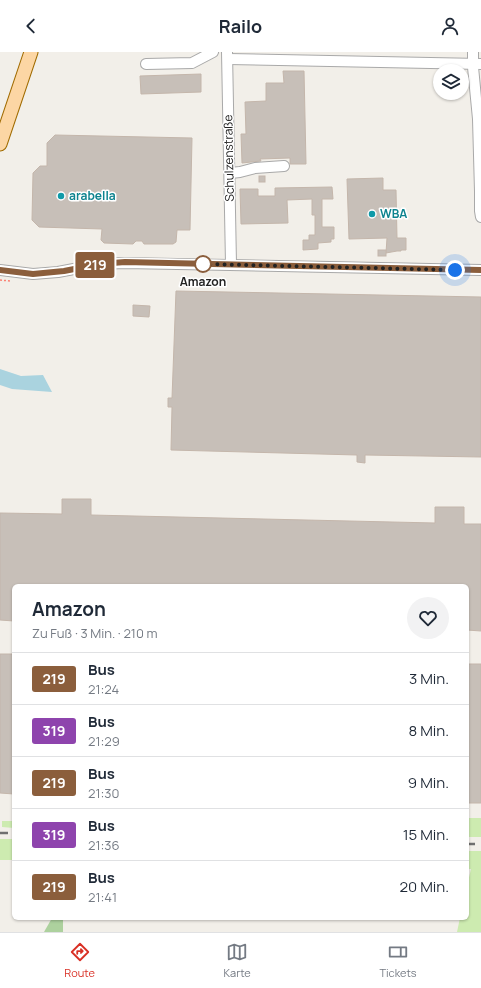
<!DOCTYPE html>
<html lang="de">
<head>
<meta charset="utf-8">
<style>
	body { margin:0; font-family:Manrope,sans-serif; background:#f2f2f3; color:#1f2937; height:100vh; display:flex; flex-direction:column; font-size:15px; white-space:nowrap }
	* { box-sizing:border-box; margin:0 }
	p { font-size:13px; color:#747a83 }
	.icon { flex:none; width:22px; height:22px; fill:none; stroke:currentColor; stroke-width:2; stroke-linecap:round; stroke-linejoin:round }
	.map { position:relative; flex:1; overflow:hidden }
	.drawer { position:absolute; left:12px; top:532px; width:457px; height:336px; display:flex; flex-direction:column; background:#fff; border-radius:6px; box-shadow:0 1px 3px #0004 }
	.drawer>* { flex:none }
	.badge { padding:0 8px; border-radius:3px; font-size:14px; line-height:26px }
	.controls { position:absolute; left:433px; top:12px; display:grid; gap:8px }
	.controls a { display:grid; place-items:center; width:36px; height:36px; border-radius:50%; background:#fff; box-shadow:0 1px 3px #0004; font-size:20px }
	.you { position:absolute; width:20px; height:20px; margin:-10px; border:3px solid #fff; border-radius:50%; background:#1a73e8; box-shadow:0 0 0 6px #1a73e833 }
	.map>.badge { position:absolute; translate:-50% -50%; box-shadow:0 0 0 2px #fff }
	.round { display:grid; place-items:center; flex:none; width:42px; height:42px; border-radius:21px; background:#f2f2f3 }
	.summary { display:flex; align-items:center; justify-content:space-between; height:68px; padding:0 20px }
	h1 { font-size:19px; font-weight:700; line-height:30px }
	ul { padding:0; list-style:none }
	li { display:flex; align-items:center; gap:12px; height:52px; padding:0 20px; border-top:1px solid #e0e1e3 }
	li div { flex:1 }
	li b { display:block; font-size:15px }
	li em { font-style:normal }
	li .badge { min-width:44px; font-weight:700; text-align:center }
	header { display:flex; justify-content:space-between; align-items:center; height:52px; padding:0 20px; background:#fff; font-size:18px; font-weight:700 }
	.menu { display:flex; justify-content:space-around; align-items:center; height:56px; border-top:1px solid #e0e1e3; background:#fff; font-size:11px; color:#747a83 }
	.menu a { display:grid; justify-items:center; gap:2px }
	.menu .on { color:#d93025 }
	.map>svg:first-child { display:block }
	.grass { fill:#cdebb0 }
	.forest { fill:#add19e }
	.water { fill:#aad3df }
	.building { fill:#c7bfb8; stroke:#c4b6ab }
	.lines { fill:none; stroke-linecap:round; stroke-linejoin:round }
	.minor-casing { stroke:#a9a9a9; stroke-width:12 }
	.major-casing { stroke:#a06b00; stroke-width:15 }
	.path { stroke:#fa8072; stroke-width:1.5; stroke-dasharray:2 2; stroke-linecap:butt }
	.minor { stroke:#fff; stroke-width:10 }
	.major { stroke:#fcd6a4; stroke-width:13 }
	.rail { stroke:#707070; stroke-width:2.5; stroke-dasharray:8 8; stroke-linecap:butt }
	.line-casing { stroke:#fff; stroke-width:9 }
	.line { stroke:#8b5e3c; stroke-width:6 }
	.walk { stroke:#222; stroke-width:4; stroke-dasharray:0 7.2 }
	.culture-dot { fill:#0f9aa8; stroke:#fff; stroke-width:1.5 }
	.stop-dot { fill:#fff; stroke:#8b5e3c; stroke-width:2 }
	.labels { text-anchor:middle; stroke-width:3; stroke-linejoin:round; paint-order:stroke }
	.street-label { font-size:12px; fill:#222; stroke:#fff }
	.culture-label { font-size:12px; font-weight:bold; fill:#0d838f; stroke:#fff; text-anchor:start }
	.stop-label { font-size:12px; font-weight:bold; fill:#222; stroke:#fff }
</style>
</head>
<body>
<header><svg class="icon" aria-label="back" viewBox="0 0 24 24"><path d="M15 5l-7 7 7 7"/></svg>Railo<svg class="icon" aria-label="person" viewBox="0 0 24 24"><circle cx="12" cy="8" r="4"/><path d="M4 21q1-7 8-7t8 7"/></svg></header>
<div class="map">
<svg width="481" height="880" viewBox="0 0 481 880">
	<rect width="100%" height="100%" fill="#f2efe9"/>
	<g class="grass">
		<rect x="467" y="766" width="14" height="19"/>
		<polygon points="2,769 14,769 14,776 2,775"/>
		<rect x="0" y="787" width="14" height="21"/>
		<polygon points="467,799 481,799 481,880 457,880 460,866 467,866 467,834 471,817 467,817"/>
	</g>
	<polygon class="forest" points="52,866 63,866 63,880 44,880"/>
	<polygon class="water" points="0,317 21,324 43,323 52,340 12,337 0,333"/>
	<g class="building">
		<polygon points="283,19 304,19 306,112 290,112 290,106 260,107 261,109 242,111 241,82 246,82 245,50 266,49 266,31 284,31"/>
		<polygon points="201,22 201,40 141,42 140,24"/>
		<polygon points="55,83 192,86 190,178 177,178 176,190 173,192 144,192 142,189 136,189 133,192 104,191 101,188 102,177 39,175 32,168 33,121 40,114 47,114 47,91"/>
		<rect x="259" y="124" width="6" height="6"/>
		<polygon points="383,126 383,138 396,138 397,186 406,186 406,198 401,198 401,199 397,199 386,201 387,186 349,187 347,127"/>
		<polygon points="332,135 333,147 322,147 322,175 334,175 334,187 331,187 331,190 318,191 318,197 303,198 303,188 309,188 309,183 315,183 315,163 312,163 312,147 287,148 288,171 241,172 240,137 258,137 258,144 275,144 275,136"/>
		<rect x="378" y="198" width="8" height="6"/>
		<polygon points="176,239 481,245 481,405 365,403 365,411 357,410 357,403 171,398 172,355 168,355 168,346 172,346"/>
		<polygon points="133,253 150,254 149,265 133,264"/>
		<polygon points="62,447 91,447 91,463 435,471 435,455 464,455 464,472 481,472 481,579 467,578 467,534 14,534 14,569 0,568 0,461 62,462"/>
		<polygon points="0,602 14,602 14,742 0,741"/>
		<rect x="467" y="612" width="14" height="139"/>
	</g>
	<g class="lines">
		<defs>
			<g id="minor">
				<polyline points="227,0 231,212"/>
				<polyline points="473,0 473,15 478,67 480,139 480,159 481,165"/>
				<polyline points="228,7 481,12"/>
				<polyline points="146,12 192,11 213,0"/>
				<polyline points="230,121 240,120 255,116 284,114"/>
				<polyline points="0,218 33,222 58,220 100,212 125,211 481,218"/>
			</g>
			<polyline id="major" points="0,92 31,0"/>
		</defs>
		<use href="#minor" class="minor-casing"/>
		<use href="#major" class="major-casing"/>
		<polyline class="path" points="0,228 10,229"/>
		<use href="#minor" class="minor"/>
		<use href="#major" class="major"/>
		<g class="rail">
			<polyline points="0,781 14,781"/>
			<polyline points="467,792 481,792"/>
		</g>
	</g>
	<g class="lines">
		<defs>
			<polyline id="line" points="0,218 33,222 64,219 100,212 125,210 481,218"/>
		</defs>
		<use href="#line" class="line-casing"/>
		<use href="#line" class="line"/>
		<polyline class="walk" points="203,212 455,218"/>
	</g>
	<g class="culture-dot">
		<circle cx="61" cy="144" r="4"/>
		<circle cx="372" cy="162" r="4"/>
	</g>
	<circle class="stop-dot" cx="203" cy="212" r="8"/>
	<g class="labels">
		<g class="street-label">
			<text transform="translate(229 106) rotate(-91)" y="4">Schulzenstraße</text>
		</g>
		<g class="culture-label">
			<text x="69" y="148">arabella</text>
			<text x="380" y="166">WBA</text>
		</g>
		<g class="stop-label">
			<text x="203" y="234">Amazon</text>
		</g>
	</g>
</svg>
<div class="controls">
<a><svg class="icon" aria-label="layers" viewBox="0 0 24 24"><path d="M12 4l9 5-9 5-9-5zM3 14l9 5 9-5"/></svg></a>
</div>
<div class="you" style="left:455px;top:218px"></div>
<b class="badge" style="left:95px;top:213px;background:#8b5e3c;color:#fff">219</b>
<section class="drawer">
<div class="summary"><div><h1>Amazon</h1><p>Zu Fuß · 3 Min. · 210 m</p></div><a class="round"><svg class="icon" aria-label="heart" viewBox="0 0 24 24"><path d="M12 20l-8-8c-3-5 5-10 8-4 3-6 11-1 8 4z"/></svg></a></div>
<ul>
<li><span class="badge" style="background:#8b5e3c;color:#fff">219</span><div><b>Bus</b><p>21:24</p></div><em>3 Min.</em></li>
<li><span class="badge" style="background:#8e44ad;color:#fff">319</span><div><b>Bus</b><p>21:29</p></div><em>8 Min.</em></li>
<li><span class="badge" style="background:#8b5e3c;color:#fff">219</span><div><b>Bus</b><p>21:30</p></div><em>9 Min.</em></li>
<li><span class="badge" style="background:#8e44ad;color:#fff">319</span><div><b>Bus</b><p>21:36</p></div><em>15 Min.</em></li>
<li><span class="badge" style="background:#8b5e3c;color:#fff">219</span><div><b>Bus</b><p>21:41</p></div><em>20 Min.</em></li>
</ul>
</section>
</div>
<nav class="menu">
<a class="on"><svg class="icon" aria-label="directions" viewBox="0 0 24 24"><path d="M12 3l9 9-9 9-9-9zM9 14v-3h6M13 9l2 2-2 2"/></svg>Route</a>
<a><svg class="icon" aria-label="map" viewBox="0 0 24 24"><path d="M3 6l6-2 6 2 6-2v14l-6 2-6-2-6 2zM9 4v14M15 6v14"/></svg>Karte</a>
<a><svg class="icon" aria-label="tickets" viewBox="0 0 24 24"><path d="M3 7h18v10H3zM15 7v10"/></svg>Tickets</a>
</nav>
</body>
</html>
